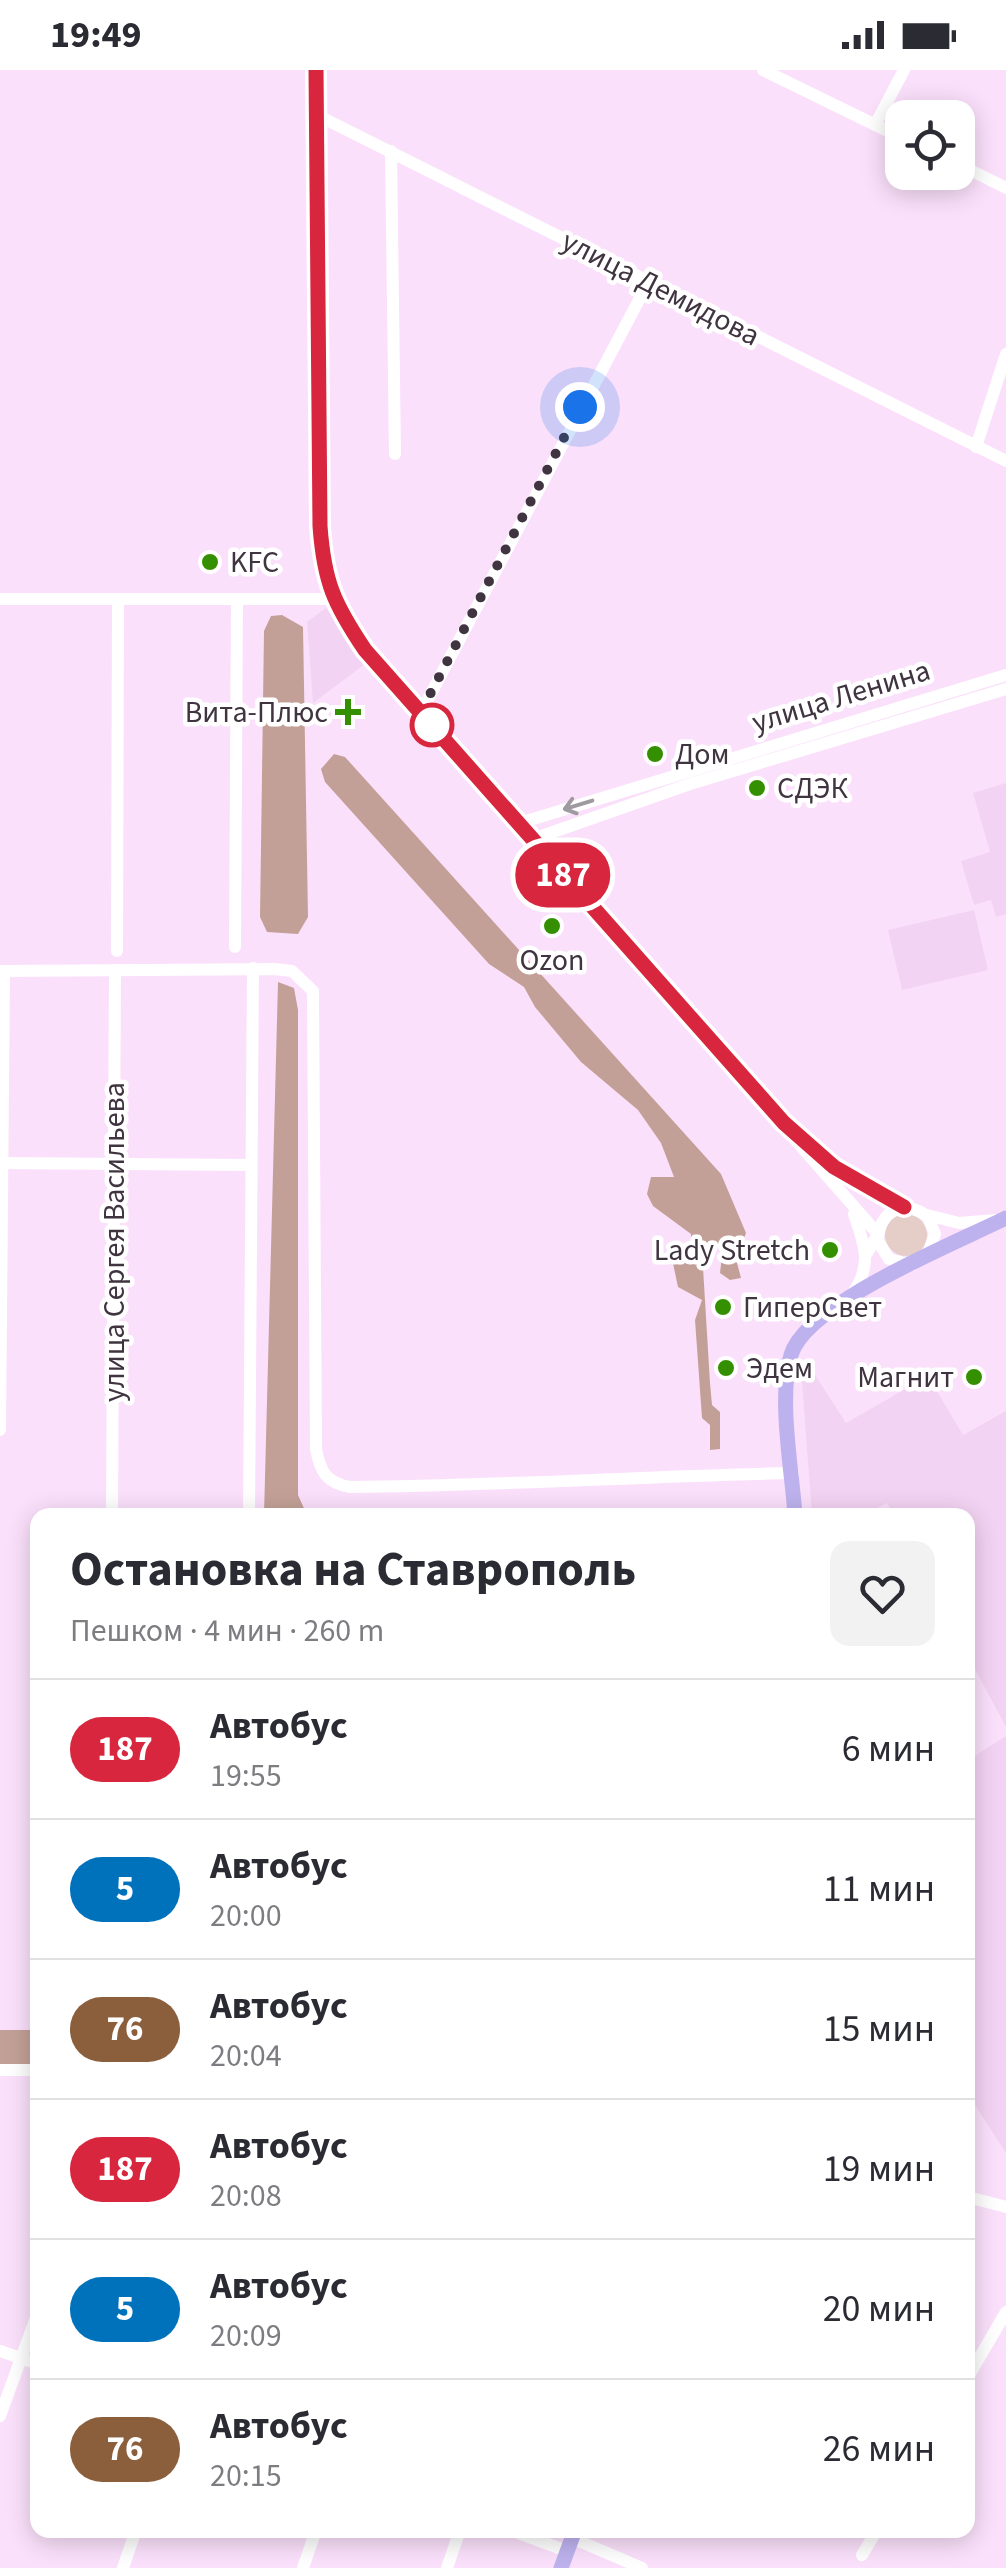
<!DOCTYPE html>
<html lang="ru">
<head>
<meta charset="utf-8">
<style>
	body { margin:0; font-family:"Source Sans 3",sans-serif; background:#f2f2f3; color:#2b2b33; height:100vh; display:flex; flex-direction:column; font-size:38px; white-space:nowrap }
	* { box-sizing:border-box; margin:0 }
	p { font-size:32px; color:#7c7c81 }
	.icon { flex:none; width:55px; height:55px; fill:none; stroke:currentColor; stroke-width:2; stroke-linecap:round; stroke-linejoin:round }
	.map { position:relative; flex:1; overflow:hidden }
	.side { position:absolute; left:30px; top:1438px; width:945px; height:1030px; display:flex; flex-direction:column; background:#fff; border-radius:20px; box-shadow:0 5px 25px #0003 }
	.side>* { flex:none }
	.badge { padding:0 20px; border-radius:32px; font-size:35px; line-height:65px }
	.fabs { position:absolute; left:885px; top:30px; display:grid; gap:20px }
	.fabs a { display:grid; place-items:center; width:90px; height:90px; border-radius:20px; background:#fff; box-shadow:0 5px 25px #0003; font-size:50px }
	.you { position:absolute; width:50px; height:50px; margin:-25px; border:8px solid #fff; border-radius:50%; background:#1a73e8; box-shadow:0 0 0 15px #1a73e833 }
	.map>.badge { position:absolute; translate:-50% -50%; box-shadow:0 0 0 5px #fff }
	.round { display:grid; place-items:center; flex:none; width:105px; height:105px; border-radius:20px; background:#f2f2f3 }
	.summary { display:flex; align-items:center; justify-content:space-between; height:170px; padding:0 40px }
	h1 { font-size:48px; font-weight:700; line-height:75px }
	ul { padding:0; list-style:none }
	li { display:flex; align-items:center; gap:30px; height:140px; padding:0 40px; border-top:2px solid #e1e1e2 }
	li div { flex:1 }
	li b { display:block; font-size:38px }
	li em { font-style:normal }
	li .badge { min-width:110px; font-weight:700; text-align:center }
	.status { display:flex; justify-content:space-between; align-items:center; height:70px; padding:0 50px; background:#fff; direction:ltr }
	.status svg { height:28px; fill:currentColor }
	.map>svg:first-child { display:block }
	.built { fill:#f3d3f3 }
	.green { fill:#e6cec8 }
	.forest { fill:#c3a097 }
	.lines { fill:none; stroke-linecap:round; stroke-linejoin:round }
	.minor { stroke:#fff; stroke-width:12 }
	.major { stroke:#beb2ee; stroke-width:15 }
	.oneway { stroke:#9f9a9f }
	.line-casing { stroke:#fff; stroke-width:22 }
	.line { stroke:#d7263d; stroke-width:15 }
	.walk { stroke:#3f343f; stroke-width:10; stroke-dasharray:0 18 }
	.poi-dot { fill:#359001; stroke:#fff; stroke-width:4 }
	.stop-dot { fill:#fff; stroke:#d7263d; stroke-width:5 }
	.labels { text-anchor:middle; stroke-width:9; stroke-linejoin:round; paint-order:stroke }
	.street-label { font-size:30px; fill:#3f343f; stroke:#fff }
	.poi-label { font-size:30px; fill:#3f343f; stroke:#fff; text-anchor:start }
</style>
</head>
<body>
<div class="status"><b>19:49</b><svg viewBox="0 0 49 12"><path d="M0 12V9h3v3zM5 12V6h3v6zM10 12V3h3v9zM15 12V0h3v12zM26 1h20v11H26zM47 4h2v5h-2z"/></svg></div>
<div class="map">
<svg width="1006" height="2498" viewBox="0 0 1006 2498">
	<rect width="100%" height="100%" fill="#fbe0fb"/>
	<g class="built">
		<polygon points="326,538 365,594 313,633 307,552"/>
		<polygon points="1006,713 1006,844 996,847 991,830 974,835 961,791 990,782 973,723"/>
		<polygon points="974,840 988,900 902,920 888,860"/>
		<polygon points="815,1305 846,1353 928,1306 963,1365 1006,1341 1006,1657 968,1586 968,1445 894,1445 887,1433 863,1445 812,1445 802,1312"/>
		<polygon points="1006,1666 1006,2083 968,2024 968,1690"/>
	</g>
	<circle class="green" cx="906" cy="1165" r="21"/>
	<g class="forest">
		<polygon points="282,545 303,557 308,847 298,864 267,862 260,847 264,561 271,546"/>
		<polygon points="334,684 345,687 721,1104 746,1163 736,1189 741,1208 730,1210 720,1203 723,1177 712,1170 702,1181 710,1313 712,1335 720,1342 720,1379 710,1380 710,1355 702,1348 695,1250 702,1230 678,1217 671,1184 683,1182 691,1172 691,1164 653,1136 647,1124 651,1107 674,1107 661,1073 638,1040 581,992 535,937 524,917 489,894 325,712 321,699"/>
		<polygon points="278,912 294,918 298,940 298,1425 307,1445 264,1445"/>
		<rect x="0" y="1960" width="37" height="35"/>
	</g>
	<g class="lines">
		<g class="minor">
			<path d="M316,0L320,456C324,513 334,533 365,580L878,1164L867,1183"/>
			<polyline points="763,0 902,68"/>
			<polyline points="317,45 1006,391"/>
			<polyline points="875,55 904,0"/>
			<polyline points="391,81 395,384"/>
			<polyline points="958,94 1006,118"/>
			<polyline points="976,377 1006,284"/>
			<polyline points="0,529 332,529"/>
			<polyline points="424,645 426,633 649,211"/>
			<polyline points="520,753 1006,605"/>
			<polyline points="533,769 690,714 1006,619"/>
			<polyline points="235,877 237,530"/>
			<polyline points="117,881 118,530"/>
			<path d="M0,901L274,899L292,901L313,921L316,1379C320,1401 326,1413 350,1417C498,1416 645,1406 793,1403"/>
			<polyline points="811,1076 866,1119 904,1137"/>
			<polyline points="0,1093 250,1095"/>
			<polyline points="927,1145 959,1153 996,1150"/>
			<path d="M912,1195L889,1189L878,1171C878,1141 905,1128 928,1147L935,1164L927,1187"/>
			<path d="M853,1223C873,1194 864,1174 854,1144"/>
			<polyline points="0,1360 4,901"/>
			<polyline points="112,1445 115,900"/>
			<polyline points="249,1445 253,898"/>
			<polyline points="0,2000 38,2000"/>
			<polyline points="968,2127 1006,2137"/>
			<polyline points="0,2281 38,2294"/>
			<polyline points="968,2307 1006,2242"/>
			<polyline points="0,2346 38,2242"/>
			<polyline points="510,2460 567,2481"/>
			<polyline points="572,2468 642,2498"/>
			<polyline points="862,2485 877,2460"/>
			<polyline points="123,2498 136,2460"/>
			<polyline points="303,2498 316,2460"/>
			<polyline points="447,2498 460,2460"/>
		</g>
		<g class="major">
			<path d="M795,1445C792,1400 778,1327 791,1285C806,1233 956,1173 1006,1148"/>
			<polyline points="561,2498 575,2460"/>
		</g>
	</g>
	<defs><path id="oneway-shaft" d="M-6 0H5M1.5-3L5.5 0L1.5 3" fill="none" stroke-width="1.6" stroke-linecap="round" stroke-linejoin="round" transform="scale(2.5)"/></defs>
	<use class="oneway" href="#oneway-shaft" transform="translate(578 735) rotate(163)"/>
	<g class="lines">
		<defs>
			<path id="line" d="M316,0L320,456C324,512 334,534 365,580L784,1053L834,1097L904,1137"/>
		</defs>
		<use href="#line" class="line-casing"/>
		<use href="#line" class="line"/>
		<polyline class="walk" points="432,655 424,645 426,632 580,337"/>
	</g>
	<g class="poi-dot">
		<circle cx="210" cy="492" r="10"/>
		<path d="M343 627h10v10h10v10h-10v10h-10v-10h-10v-10h10z"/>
		<circle cx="655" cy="684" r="10"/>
		<circle cx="757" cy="718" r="10"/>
		<circle cx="552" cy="856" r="10"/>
		<circle cx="830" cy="1180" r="10"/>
		<circle cx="723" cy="1237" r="10"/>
		<circle cx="726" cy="1298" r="10"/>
		<circle cx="974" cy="1307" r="10"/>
	</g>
	<circle class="stop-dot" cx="432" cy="655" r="20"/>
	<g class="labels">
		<g class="street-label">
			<text transform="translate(661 218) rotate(27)" y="10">улица Демидова</text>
			<text transform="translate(841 626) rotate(-17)" y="10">улица Ленина</text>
			<text transform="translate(114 1172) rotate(-90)" y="10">улица Сергея Васильева</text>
		</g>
		<g class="poi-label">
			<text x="230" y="502">KFC</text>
			<text x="328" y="652" text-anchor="end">Вита-Плюс</text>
			<text x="675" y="694">Дом</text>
			<text x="777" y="728">СДЭК</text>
			<text x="552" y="900" text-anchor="middle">Ozon</text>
			<text x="810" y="1190" text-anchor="end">Lady Stretch</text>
			<text x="743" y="1247">ГиперСвет</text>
			<text x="746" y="1308">Эдем</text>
			<text x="954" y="1317" text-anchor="end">Магнит</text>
		</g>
	</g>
</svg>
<div class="fabs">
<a><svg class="icon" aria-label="locate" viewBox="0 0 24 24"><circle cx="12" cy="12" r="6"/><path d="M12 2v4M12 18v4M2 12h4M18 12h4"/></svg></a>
</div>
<div class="you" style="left:580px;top:337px"></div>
<b class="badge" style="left:563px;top:805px;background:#d7263d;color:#fff">187</b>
<section class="side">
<div class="summary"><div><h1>Остановка на Ставрополь</h1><p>Пешком · 4 мин · 260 m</p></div><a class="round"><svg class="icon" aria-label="heart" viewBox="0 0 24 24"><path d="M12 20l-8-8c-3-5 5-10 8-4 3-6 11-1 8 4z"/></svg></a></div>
<ul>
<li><span class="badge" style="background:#d7263d;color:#fff">187</span><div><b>Автобус</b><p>19:55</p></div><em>6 мин</em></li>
<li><span class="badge" style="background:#0072bc;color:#fff">5</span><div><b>Автобус</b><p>20:00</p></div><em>11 мин</em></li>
<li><span class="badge" style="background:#8b5e3c;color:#fff">76</span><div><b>Автобус</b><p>20:04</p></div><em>15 мин</em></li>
<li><span class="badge" style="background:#d7263d;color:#fff">187</span><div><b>Автобус</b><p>20:08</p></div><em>19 мин</em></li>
<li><span class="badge" style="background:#0072bc;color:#fff">5</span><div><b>Автобус</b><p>20:09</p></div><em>20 мин</em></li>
<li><span class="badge" style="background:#8b5e3c;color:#fff">76</span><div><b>Автобус</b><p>20:15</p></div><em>26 мин</em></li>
</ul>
</section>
</div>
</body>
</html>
